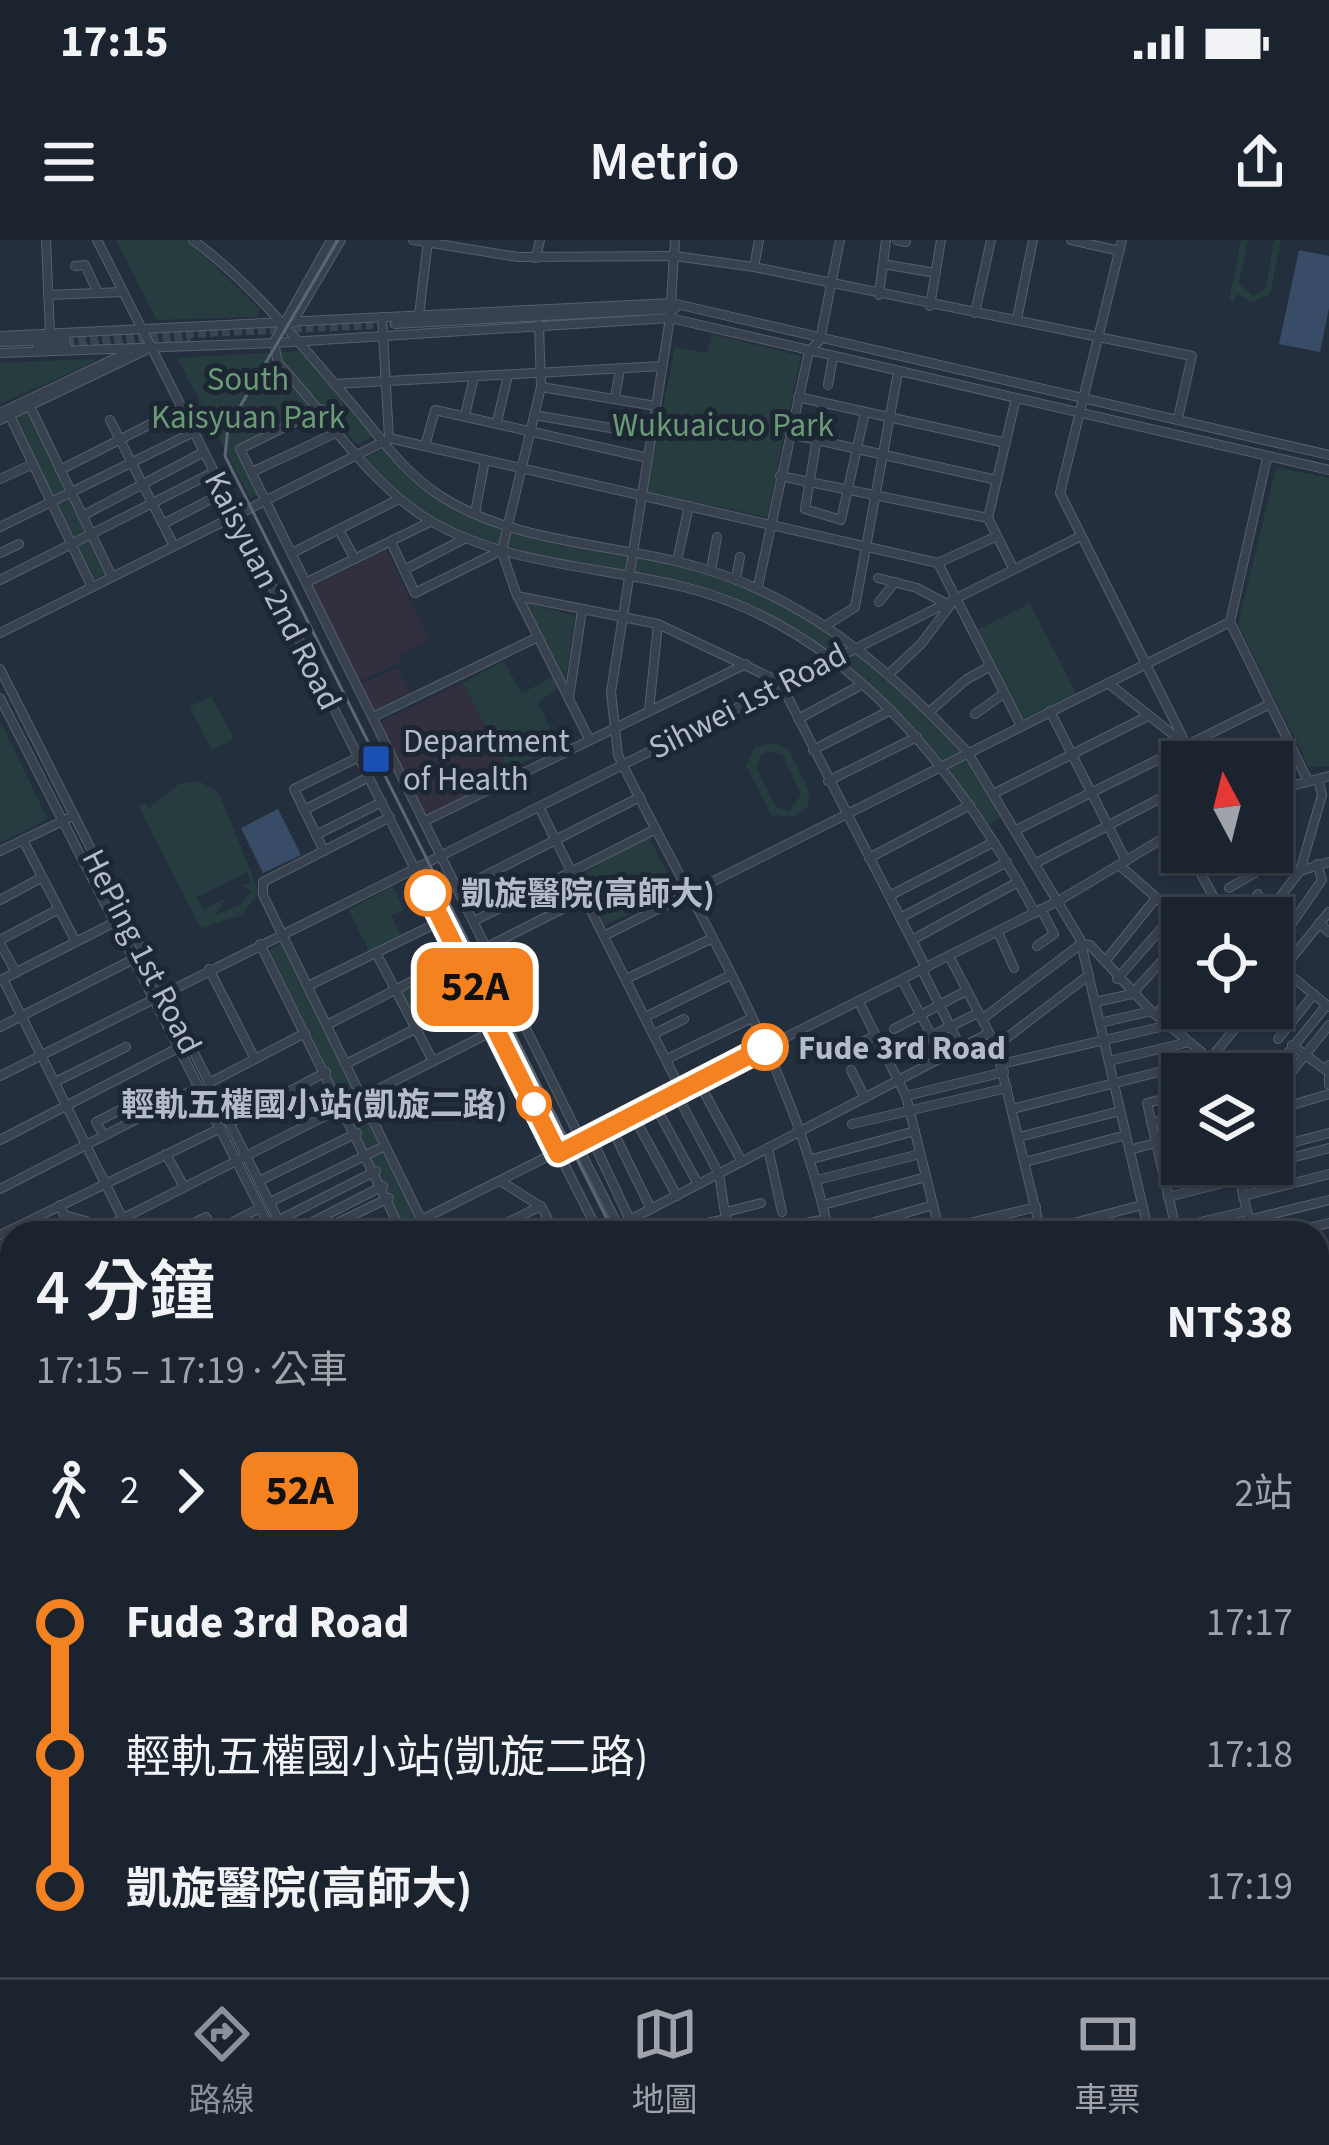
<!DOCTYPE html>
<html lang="zh-TW">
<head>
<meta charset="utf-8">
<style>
	body { margin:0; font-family:"Source Sans 3","Noto Sans TC",sans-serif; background:#282f3a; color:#f1f3f6; height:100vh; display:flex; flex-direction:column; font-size:45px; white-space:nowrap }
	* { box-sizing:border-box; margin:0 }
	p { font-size:39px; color:#a0a4aa }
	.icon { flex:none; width:66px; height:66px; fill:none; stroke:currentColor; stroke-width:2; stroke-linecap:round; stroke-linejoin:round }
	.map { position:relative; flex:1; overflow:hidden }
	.details { position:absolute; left:0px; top:981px; width:1329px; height:756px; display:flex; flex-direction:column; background:#1b232e; border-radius:36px 36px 0 0; box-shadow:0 3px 9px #0004,0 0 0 3px #39404a }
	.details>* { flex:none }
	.badge { padding:0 24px; border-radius:18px; font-size:42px; line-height:78px }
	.needle { width:78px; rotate:353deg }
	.tools { position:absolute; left:1161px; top:501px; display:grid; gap:24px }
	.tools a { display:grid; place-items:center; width:132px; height:132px; border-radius:0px; background:#1b232e; box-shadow:0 3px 9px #0004,0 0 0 3px #39404a; font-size:60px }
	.map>.badge { position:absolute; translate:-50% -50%; box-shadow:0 0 0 6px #fff }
	.legs { display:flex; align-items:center; gap:18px; height:132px; padding:0 36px; font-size:39px }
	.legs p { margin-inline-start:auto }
	.summary { display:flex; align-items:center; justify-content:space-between; height:204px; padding:0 36px }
	h1 { font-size:66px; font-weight:600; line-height:90px }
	ul { padding:0 36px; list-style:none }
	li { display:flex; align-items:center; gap:42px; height:132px; font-size:45px }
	li i { display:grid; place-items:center; width:18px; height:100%; margin:0 15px; background:currentColor }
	li i::after { content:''; width:30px; height:30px; margin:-15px; border:9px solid; border-radius:50%; background:#1b232e }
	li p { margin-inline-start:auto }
	li:first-child i { background:linear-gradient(#0000 50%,currentColor 0) }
	li:last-child i { background:linear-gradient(currentColor 50%,#0000 0) }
	.status { display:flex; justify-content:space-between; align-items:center; height:84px; padding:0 60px; background:#1b232e; direction:ltr }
	.status svg { height:33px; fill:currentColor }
	header { display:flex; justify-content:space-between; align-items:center; height:156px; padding:0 36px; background:#1b232e; font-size:54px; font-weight:600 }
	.dock { display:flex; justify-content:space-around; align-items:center; height:168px; border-top:3px solid #39404a; background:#1b232e; font-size:33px; color:#a0a4aa }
	.dock a { display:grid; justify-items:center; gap:6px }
	.dock .active { color:#8c9099 }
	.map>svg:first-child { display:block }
	.medical { fill:#32303f }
	.green { fill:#263c3f; fill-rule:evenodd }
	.water { fill:#394c67 }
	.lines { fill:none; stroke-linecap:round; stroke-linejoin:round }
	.minor-tunnel { stroke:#3a4453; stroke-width:8; stroke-dasharray:8 4; stroke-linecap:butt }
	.minor-casing { stroke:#565f6c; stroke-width:10 }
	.minor { stroke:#38414e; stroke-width:8 }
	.tram { stroke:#5a6575; stroke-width:3 }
	.line-1-casing { stroke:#fff; stroke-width:27 }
	.line-1 { stroke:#f58220; stroke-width:18 }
	.transit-dot { fill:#1a4fb4; stroke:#1d2633; stroke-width:4.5 }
	.stop-1-dot { fill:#fff; stroke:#f58220; stroke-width:6 }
	.labels { text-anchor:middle; stroke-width:10; stroke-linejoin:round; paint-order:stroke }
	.park-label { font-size:33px; fill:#6b9a76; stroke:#1d2633 }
	.street-label { font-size:33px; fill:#b4bcc9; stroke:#1d2633 }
	.poi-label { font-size:33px; fill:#b4bcc9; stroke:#1d2633; text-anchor:start }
	.stop-label { font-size:33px; font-weight:bold; fill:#b4bcc9; stroke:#1d2633; text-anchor:start }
</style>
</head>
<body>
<div class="status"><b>17:15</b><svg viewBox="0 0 49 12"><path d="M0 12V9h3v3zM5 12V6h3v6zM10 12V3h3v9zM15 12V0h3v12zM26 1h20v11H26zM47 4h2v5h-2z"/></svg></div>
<header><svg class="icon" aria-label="menu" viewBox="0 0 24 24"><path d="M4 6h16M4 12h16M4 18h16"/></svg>Metrio<svg class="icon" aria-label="share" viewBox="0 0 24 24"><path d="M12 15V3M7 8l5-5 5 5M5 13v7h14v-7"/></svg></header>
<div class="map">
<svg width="1329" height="1737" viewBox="0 0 1329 1737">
	<rect width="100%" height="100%" fill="#242f3e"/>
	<g class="medical">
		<polygon points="386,308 429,400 398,414 401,422 359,441 312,343"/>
		<polygon points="397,428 413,458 374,475 360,445"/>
		<polygon points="463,443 509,534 426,575 380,482"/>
	</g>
	<g class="green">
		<polygon points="116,0 187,0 260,69 258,77 157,80"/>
		<polygon points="1241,0 1248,0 1239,43 1253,56 1266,48 1274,0 1281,0 1270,54 1253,62 1237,54 1234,62 1229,61"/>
		<polygon points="712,94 801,116 767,277 646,252 675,107 707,113"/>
		<polygon points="303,111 374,196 357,205 325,168 237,208 259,253 250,258 177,118"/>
		<polygon points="94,119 94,122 0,164 0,123"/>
		<polygon points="30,171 108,332 91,341 13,179"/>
		<path d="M382,209C459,305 605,295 712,332C837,375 934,467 1005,575L987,585C917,483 833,399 713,355C594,312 449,327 365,218Z"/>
		<polygon points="1276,227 1329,238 1329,526 1309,527 1238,385"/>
		<polygon points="528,363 575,376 565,447 524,366"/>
		<polygon points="1030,363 1077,455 1021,482 975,391"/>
		<polygon points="503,421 522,453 553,437 559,448 538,462 558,506 508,530 463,443"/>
		<polygon points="211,456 234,498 212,510 190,467"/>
		<polygon points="0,481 48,579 0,603"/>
		<path d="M772,503L788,508L809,551L808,567L795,577L771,575L746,526L755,507ZM771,511L783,516L801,555L789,572L776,567L756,527L761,515Z"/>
		<path d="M199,541L219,553L259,652L242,675L201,688L138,566L145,563L149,568L179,544ZM247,632L251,644H241L251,651L241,665L215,675L226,658L204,669L209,673L195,658Z"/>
		<polygon points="649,597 677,652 605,685 578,636"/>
		<polygon points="393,646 404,670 391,675 401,697 369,712 349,670"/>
		<polygon points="283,702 415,972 414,977 399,980 267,712"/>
		<polygon points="452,724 470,757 415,781 401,750"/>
		<polygon points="46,1725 279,1725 277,1737 44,1737"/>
		<polygon points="435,1725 554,1725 553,1737 434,1737"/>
	</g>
	<g class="water">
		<polygon points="1299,10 1329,16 1329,68 1320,112 1279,104"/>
		<polygon points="278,569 301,615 263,633 241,588"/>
	</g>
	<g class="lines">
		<g class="minor-tunnel">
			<polyline points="66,100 395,84"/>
			<polyline points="67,106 191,101"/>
		</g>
		<defs>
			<g id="minor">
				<polyline points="46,0 50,94"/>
				<polyline points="97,0 599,993"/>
				<path d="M193,0C256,47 306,111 357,170C384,202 404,232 439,255C507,300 598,303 675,321C795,348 886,424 968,513L1080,699L1149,993"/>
				<polyline points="413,0 518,17 675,16 754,27 1192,116 1178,178"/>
				<path d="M675,0L670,78L611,452L618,515C694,671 792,821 829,993"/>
				<polyline points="897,0 906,2"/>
				<polyline points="1071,0 1120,11"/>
				<polyline points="1122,0 1060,253 1195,522"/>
				<polyline points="536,18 540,0"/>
				<polyline points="883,24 936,33"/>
				<polyline points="75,26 85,25 98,53"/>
				<polyline points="754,27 759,0"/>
				<polyline points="48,55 123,52"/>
				<polyline points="879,55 886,0"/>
				<polyline points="930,66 941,0"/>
				<polyline points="975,73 991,0"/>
				<polyline points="419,75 428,1"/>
				<polyline points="382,77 389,198"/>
				<polyline points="1017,79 1033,0"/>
				<polyline points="292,83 341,0"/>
				<polyline points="395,84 675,69"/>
				<polyline points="0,96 672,63 1329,215"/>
				<polyline points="0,102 66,100"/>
				<polyline points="274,102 331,0"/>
				<path d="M274,103L278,123C327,175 368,243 429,280C505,325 600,326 684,347C847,387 960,533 1035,673"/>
				<polyline points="37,107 67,106"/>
				<polyline points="0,113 274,103 670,78 1329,230"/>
				<polyline points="334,144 662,126"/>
				<polyline points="828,145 833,117"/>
				<polyline points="541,147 656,166"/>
				<polyline points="798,157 1006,203"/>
				<polyline points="615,158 620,129"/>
				<polyline points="27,160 112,337"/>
				<polyline points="823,163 805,269 841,280 865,172"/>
				<polyline points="321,169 240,209 582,902"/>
				<polyline points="7,170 92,347"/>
				<polyline points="0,173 126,113"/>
				<polyline points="465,175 474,137"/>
				<polyline points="534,175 652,195"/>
				<polyline points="0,180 144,111"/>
				<polyline points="110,180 174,306"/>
				<polyline points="497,182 508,135"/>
				<polyline points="790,194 997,240"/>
				<polyline points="389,198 938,323 1021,486"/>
				<polyline points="425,206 435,170 648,218"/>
				<polyline points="1267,218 1230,382 1308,541"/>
				<polyline points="60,230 182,168"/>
				<polyline points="252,232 340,191"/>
				<polyline points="780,236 988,278"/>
				<polyline points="0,239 33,224"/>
				<polyline points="475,273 485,220"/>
				<polyline points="82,276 204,212"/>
				<polyline points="163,284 225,252"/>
				<polyline points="0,287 194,192"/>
				<polyline points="339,290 355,319"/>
				<polyline points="391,302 415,353 500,311"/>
				<polyline points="502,310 541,147 539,85"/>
				<polyline points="502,312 517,356 658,384 780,442 926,728"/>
				<polyline points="0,313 19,304"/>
				<polyline points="292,313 399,259"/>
				<polyline points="677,321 689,266"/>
				<polyline points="938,323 997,296"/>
				<polyline points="1013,328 988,278 1016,158"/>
				<polyline points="404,330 466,298"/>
				<polyline points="711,330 717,297"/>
				<polyline points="736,338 740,317"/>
				<polyline points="878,338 917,348 943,362"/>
				<polyline points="0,340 214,232"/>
				<polyline points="307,342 430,282"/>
				<polyline points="758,346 809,111 820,100 840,0"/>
				<polyline points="518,357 589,499"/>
				<polyline points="879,362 895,342"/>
				<polyline points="825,386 855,367 898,132"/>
				<polyline points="0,393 383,202"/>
				<polyline points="0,429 285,993"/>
				<polyline points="889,434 921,404 955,359"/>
				<polyline points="1108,443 1185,504"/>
				<polyline points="0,458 273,993"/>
				<polyline points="569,458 582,370"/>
				<polyline points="649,471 658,384"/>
				<polyline points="1050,471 1126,621"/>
				<polyline points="929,472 967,439 989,427"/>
				<polyline points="975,474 1003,454"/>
				<polyline points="373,477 538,397"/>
				<polyline points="798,479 861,445"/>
				<polyline points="813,510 891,470"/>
				<polyline points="828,541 917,497"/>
				<polyline points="1272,551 1329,536"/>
				<polyline points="993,554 1146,477"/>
				<polyline points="539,567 681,850"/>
				<polyline points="304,570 369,537"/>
				<polyline points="390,577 263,642 263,655 421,979"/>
				<polyline points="425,581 746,424"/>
				<polyline points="1016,590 1270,464"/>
				<polyline points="316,595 382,562"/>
				<polyline points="23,600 76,702"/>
				<polyline points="0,611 73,576"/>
				<polyline points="324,611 294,549 359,517"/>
				<polyline points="1189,612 1225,678"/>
				<polyline points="869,618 970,565"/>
				<polyline points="1036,623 1182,547"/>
				<polyline points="1119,625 1182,680"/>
				<polyline points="1300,631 1322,555 1318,539"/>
				<polyline points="1229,648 1255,633 1242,612"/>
				<polyline points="459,649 640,557"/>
				<polyline points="889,656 994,602"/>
				<polyline points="0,660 41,638"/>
				<polyline points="900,678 1007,622"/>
				<polyline points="1243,678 1258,654"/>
				<polyline points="1264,678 1300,631 1329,622"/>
				<polyline points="474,681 656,589"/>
				<polyline points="1319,683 1329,692"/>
				<polyline points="998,692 1014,728"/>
				<polyline points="604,696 1230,382"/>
				<polyline points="0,700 59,669"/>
				<polyline points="912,700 1018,642"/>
				<polyline points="0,703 16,733"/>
				<polyline points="260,704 401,990"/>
				<polyline points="1037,706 1054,694 1041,669"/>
				<polyline points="487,707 584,658"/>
				<polyline points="1272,712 1322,640 1317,624"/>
				<polyline points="376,713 433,821"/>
				<polyline points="949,716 996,806 1041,992"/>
				<polyline points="1107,719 1156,658"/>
				<polyline points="1272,720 1329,767"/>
				<polyline points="209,729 255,819"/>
				<polyline points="922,730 961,808"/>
				<polyline points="3,739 130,993"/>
				<polyline points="3,739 125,677"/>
				<polyline points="626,739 713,698"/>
				<polyline points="1117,739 1174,674"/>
				<polyline points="902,740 943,817"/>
				<polyline points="1272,742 1329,672"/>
				<polyline points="308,746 441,681"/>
				<polyline points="859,762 906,856 940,993"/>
				<polyline points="1095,762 1132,754 1168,714"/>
				<polyline points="1157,774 1182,738"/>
				<polyline points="645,777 731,735"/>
				<polyline points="982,779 1081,704 1090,705 1151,771 1210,819 1244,834"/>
				<polyline points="1100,783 1151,771"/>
				<polyline points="327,785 459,717"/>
				<polyline points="0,787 132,720"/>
				<polyline points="894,789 966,751"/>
				<polyline points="1181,792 1197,768"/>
				<polyline points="654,794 684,779"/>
				<polyline points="1278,799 1314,754"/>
				<polyline points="1292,805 1327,831"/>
				<polyline points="996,806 1089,735"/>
				<polyline points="904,809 978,773"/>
				<polyline points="840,814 876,795"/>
				<polyline points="667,819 752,778"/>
				<polyline points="1109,821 1189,802"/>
				<polyline points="346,824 480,756"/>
				<polyline points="1001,824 1169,785"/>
				<polyline points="1329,825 1329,845"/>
				<polyline points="851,830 865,858"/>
				<polyline points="1271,834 1326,766"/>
				<polyline points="0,836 1081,296"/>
				<polyline points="698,841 742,922"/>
				<polyline points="55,842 126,807"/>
				<polyline points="211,842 305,793"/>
				<polyline points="1272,847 1278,849 1329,785"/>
				<polyline points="676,853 719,934 728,993"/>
				<polyline points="906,856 1004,832"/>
				<polyline points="654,864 698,944"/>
				<polyline points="1012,869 1210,819 1252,768"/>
				<polyline points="1272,871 1329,854"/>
				<polyline points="633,875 677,956"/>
				<polyline points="231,882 326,832"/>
				<polyline points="1151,883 1182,875"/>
				<polyline points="852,884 1007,848"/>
				<polyline points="611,887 651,969"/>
				<polyline points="104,896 96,882 150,855 157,868"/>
				<polyline points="591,897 630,980"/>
				<polyline points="1019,897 1120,871"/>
				<polyline points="0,900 178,808"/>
				<polyline points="577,905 622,993"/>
				<polyline points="768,908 782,972"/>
				<polyline points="1272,908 1329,893"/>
				<polyline points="1129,910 1182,896"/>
				<polyline points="166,914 184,947"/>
				<polyline points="812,919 915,891"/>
				<polyline points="1025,922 1126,895"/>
				<polyline points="1272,923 1329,908"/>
				<polyline points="1236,924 1252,993"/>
				<polyline points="1253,924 1266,924"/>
				<polyline points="1161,925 1182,920"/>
				<polyline points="817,940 920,914"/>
				<polyline points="259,941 357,893"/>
				<polyline points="502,942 540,966"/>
				<polyline points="0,949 199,847"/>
				<polyline points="1243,956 1329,934"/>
				<polyline points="1168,957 1239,939"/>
				<polyline points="270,962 385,906"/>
				<polyline points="60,965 64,975 86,981 93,993"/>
				<polyline points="823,965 926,937"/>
				<polyline points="726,972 761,963"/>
				<polyline points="279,980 376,931"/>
				<polyline points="1249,980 1329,960"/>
				<polyline points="618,986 989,793"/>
				<polyline points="1176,989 1147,863 1182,854"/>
				<polyline points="940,990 1036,967"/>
				<polyline points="214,992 260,968"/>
				<polyline points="1039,992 1142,965"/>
				<polyline points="94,993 497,789"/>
				<polyline points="172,993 206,977 215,992"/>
				<polyline points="291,993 383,946"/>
				<polyline points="316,993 389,958"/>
				<polyline points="395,993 1060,660 1182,587"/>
				<polyline points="486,993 541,966 555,993"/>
				<polyline points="661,993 726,979"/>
				<polyline points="756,993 826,979"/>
				<polyline points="837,993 933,965"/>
				<polyline points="1154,993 1247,971"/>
				<polyline points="1287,993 1329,983"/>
				<polyline points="0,995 221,888"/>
				<polyline points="1317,1010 1329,1007"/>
				<polyline points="0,1019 12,1043"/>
				<polyline points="1317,1035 1329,1032"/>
				<polyline points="1317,1085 1329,1083"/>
				<polyline points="0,1099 12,1093"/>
				<polyline points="0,1123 12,1117"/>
				<polyline points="1317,1141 1329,1146"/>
				<polyline points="0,1147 12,1141"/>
				<polyline points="0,1189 12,1183"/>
				<polyline points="0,1245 12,1239"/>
				<polyline points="1317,1255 1329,1252"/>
				<polyline points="0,1277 12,1271"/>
				<polyline points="0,1300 12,1324"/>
				<polyline points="0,1321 12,1364"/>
				<polyline points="1317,1371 1329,1368"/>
				<polyline points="1317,1411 1329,1409"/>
				<polyline points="1317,1462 1328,1523"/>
				<polyline points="0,1475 12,1473"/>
				<polyline points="1329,1522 1317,1525 1329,1576"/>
				<polyline points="0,1527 12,1526"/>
				<polyline points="1317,1603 1329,1600"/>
				<polyline points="0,1615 12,1614"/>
				<polyline points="1317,1662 1329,1715"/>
				<polyline points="1317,1702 1325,1737"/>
				<polyline points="0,1706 12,1707"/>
				<polyline points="902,1725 905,1737"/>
				<polyline points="957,1725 959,1737"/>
				<polyline points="989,1725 991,1737"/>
				<polyline points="1053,1725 1056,1737"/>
				<polyline points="1223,1725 1225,1737"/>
				<polyline points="1254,1725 1256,1737"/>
				<polyline points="1282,1725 1284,1737"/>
				<polyline points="23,1737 25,1725"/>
				<polyline points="36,1737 38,1725"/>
				<polyline points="284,1737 285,1725"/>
				<polyline points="419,1737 420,1725"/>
				<polyline points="429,1737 431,1725"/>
				<polyline points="559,1737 560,1725"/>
				<polyline points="646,1737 646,1725"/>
				<polyline points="782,1737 788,1725"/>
				<polyline points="1112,1737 1172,1725"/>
				<polyline points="1315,1737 1316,1725"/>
			</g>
		</defs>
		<use href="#minor" class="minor-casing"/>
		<use href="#minor" class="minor"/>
		<g class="tram">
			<polyline points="338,0 228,187 225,216 614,993"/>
			<polyline points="801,1737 803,1725"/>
		</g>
	</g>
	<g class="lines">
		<defs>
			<polyline id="line-1" points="428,653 558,914 765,807"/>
		</defs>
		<use href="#line-1" class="line-1-casing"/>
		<use href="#line-1" class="line-1"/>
	</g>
	<rect class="transit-dot" x="361" y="504" width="30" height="30" rx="6"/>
	<g class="stop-1-dot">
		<circle cx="428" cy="653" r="21"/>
		<circle cx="765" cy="807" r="21"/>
		<circle cx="534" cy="864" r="15"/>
	</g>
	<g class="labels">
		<g class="park-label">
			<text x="248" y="150">South<tspan x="248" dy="38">Kaisyuan Park</tspan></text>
			<text x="723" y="196">Wukuaicuo Park</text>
		</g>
		<g class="street-label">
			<text transform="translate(274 350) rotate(63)" y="12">Kaisyuan 2nd Road</text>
			<text transform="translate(747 460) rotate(-27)" y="12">Sihwei 1st Road</text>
			<text transform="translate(143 711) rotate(63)" y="12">HePing 1st Road</text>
		</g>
		<g class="poi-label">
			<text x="403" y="512">Department<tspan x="403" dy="38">of Health</tspan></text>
		</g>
		<g class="stop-label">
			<text x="461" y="665">凱旋醫院(高師大)</text>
			<text x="798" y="819">Fude 3rd Road</text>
			<text x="507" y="876" text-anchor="end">輕軌五權國小站(凱旋二路)</text>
		</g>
	</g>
</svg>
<div class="tools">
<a><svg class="needle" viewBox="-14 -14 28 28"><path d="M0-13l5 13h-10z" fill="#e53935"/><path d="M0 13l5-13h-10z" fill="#a0a4aa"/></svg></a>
<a><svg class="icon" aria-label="locate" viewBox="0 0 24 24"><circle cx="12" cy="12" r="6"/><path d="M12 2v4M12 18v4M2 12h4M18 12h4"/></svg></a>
<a><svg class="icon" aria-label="layers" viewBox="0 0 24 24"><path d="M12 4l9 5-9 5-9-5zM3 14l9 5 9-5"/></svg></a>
</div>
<b class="badge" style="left:475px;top:747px;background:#f58220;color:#111">52A</b>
<section class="details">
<div class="summary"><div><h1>4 分鐘</h1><p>17:15 – 17:19 · 公車</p></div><b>NT$38</b></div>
<div class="legs"><svg class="icon" aria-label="walk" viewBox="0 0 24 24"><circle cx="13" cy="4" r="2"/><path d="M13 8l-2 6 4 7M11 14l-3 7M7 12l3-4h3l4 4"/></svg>2<svg class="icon" aria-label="forward" viewBox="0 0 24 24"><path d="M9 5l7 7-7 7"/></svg><b class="badge" style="background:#f58220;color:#111">52A</b><p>2站</p></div>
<ul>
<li><i style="color:#f58220"></i><b>Fude 3rd Road</b><p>17:17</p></li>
<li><i style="color:#f58220"></i><span>輕軌五權國小站(凱旋二路)</span><p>17:18</p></li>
<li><i style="color:#f58220"></i><b>凱旋醫院(高師大)</b><p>17:19</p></li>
</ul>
</section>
</div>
<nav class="dock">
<a class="active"><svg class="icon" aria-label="directions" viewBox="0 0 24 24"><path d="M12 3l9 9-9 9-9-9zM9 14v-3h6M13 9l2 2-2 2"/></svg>路線</a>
<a><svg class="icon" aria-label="map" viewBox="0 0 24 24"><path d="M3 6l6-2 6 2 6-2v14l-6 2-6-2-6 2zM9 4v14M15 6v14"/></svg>地圖</a>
<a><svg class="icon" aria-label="tickets" viewBox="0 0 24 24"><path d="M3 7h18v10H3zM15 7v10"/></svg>車票</a>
</nav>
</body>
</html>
